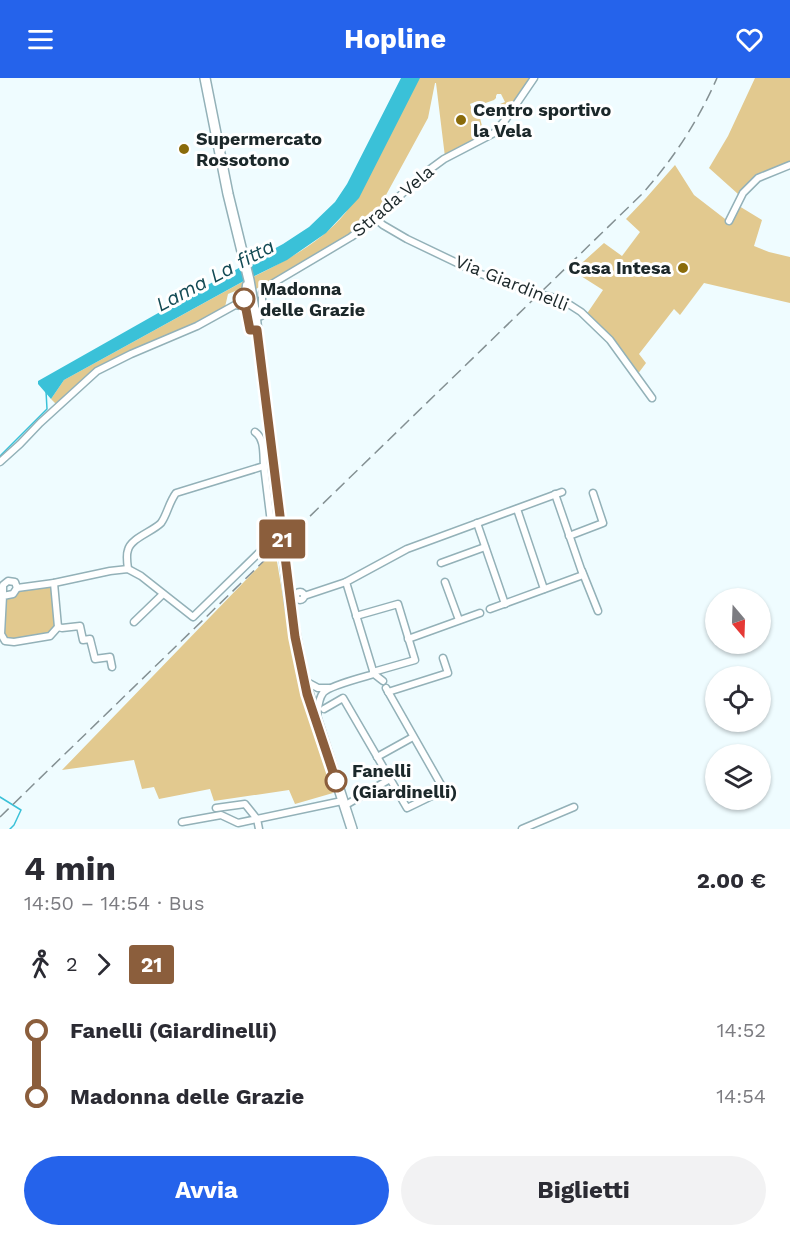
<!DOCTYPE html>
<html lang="it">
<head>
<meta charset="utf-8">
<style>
	body { margin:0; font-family:"Work Sans",sans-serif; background:#f2f2f3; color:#2b2b33; height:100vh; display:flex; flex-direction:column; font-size:22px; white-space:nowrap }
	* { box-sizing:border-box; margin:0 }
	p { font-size:20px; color:#7c7c81 }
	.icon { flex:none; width:33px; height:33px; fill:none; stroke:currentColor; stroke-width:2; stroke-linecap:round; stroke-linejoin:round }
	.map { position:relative; height:751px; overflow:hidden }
	.sheet { display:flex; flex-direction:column; background:#fff; flex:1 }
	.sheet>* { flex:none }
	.badge { padding:0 12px; border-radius:4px; font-size:21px; line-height:39px }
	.needle { width:39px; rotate:161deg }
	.fabs { position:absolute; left:705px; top:510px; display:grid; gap:12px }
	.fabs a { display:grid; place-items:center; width:66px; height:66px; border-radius:50%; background:#fff; box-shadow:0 2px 4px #0004; font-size:30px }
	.map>.badge { position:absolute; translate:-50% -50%; box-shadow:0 0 0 3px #fff }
	.legs { display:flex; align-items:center; gap:9px; height:66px; padding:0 24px; font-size:20px }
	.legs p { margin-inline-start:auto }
	.head { display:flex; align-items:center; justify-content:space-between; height:102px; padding:0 24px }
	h1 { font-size:33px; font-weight:700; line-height:45px }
	.button { display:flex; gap:12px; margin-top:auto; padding:12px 24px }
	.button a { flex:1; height:69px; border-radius:36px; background:#2563eb; color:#fff; font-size:24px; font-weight:700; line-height:69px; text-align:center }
	.button a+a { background:#f2f2f3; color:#2b2b33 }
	ul { padding:0 24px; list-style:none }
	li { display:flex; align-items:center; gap:21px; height:66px; font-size:22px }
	li i { display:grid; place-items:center; width:9px; height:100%; margin:0 8px; background:currentColor }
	li i::after { content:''; width:15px; height:15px; margin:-8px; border:4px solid; border-radius:50%; background:#fff }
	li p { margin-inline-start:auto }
	li:first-child i { background:linear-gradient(#0000 50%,currentColor 0) }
	li:last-child i { background:linear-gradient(currentColor 50%,#0000 0) }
	header { display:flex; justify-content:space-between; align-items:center; height:78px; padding:0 24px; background:#2563eb; color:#fff; font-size:27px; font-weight:700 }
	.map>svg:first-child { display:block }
	.green { fill:#e2c98f }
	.water { fill:#3ac1d8 }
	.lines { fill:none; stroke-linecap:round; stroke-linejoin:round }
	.stream { stroke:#3ac1d8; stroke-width:1.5 }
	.street-casing { stroke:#93b1b8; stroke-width:9 }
	.secondary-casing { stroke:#93b1b8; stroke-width:12 }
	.street { stroke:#fff; stroke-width:6 }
	.secondary { stroke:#fff; stroke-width:9 }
	.rail { stroke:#849093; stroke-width:1.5; stroke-dasharray:12 6; stroke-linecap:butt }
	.secondary-bridge-casing { stroke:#93b1b8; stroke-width:12; stroke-linecap:butt }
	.secondary-bridge { stroke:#fff; stroke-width:9 }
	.line-1-casing { stroke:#fff; stroke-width:14 }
	.line-1 { stroke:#8b5e3c; stroke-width:9 }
	.poi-dot { fill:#8a6b0b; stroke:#fff; stroke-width:2 }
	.stop-1-dot { fill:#fff; stroke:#8b5e3c; stroke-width:3 }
	.labels { text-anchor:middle; stroke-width:6; stroke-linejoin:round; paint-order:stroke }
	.poi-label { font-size:18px; font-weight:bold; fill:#1c282a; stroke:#fff; text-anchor:start }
	.street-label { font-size:18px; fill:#1c282a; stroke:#fff }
	.stop-label { font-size:18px; font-weight:bold; fill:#1c282a; stroke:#fff; text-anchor:start }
	.water-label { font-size:20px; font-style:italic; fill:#124a54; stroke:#fff }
</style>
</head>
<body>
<header><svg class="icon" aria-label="menu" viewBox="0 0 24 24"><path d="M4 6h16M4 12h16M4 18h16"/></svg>Hopline<svg class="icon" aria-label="heart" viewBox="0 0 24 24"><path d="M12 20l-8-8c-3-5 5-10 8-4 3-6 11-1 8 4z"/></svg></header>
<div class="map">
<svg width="790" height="751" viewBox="0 0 790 751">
	<rect width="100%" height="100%" fill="#effcff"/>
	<g class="green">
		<path d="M419,0H531L507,39L500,26L505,24L501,16H497L496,18V20L494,22L477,28L475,24L470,26L474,38L479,36L484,56L445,79L436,5H435L428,40L374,139L348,158L256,211L253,199C287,182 322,164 346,134Z"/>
		<polygon points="755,0 790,0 790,85 756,98 738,116 709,90 728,58"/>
		<polygon points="675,87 694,117 729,144 733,143 739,128 762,142 754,168 769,174 790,179 790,225 704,205 680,237 674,231 639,276 646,285 637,297 586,237 603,212 573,193 604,165 622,178 640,154 626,141 646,120"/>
		<polygon points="244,203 245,209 228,216 225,229 196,245 97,291 57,327 51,321 64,302"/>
		<polygon points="275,472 290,560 309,642 333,715 295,726 289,712 214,723 210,711 159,721 154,709 142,711 134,682 62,692"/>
		<polygon points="52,507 55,548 49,557 9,562 4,555 5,521 6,519 17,517 19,513"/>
	</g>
	<polygon class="water" points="401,0 420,0 359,120 326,155 287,182 242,204 64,302 51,321 38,306 38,303 213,204 283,166 309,149 335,124 347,106"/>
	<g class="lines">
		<g class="stream">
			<polyline points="0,378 47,331 46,313"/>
			<polyline points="0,719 21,732 14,747 10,751"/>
		</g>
		<defs>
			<g id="street">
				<polyline points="376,141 383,147 407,161 478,195 542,217 555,220 567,225 581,234 610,262 652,320"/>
				<polyline points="729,143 743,115 758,100 790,87"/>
				<path d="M246,207C246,211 244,214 244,217C242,224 248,247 251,252H257"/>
				<polyline points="256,240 261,238 262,235 262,215 265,210 351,159 376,141 410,108 429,92 444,81 494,55 506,41 534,0"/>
				<polyline points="0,384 20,366 40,345 97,293 131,276 197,248 235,227 242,228 246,232"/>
				<polyline points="517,431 544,511"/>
				<polyline points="477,445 505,526"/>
				<polyline points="569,458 603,445 593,415"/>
				<polyline points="441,485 485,469"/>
				<path d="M128,491C127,484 126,477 128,472C131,460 152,454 161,445C167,437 169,424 176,415L264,388C263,376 265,361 255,354"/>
				<polyline points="582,493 598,533"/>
				<polyline points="445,504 459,542"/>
				<polyline points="17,510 13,516 3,518 1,556 5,563 14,564 50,558 58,549 54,505"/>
				<circle cx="300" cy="518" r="4"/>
				<polyline points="3,518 3,507 8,503 15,504 17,510 54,505 110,493 128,491 141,498 193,539 273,461 264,388"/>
				<polyline points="304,518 346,504"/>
				<polyline points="490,531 583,497 555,416"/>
				<polyline points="356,538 398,526 415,582 373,594"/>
				<polyline points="134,544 163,516"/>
				<polyline points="58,549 62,550 80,548 83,562 90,561 95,581 110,579 112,589"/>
				<polyline points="408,561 480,535"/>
				<polyline points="305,603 318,610 329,610"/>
				<polyline points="383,603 374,596 346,504 407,471 562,414"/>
				<polyline points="388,614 448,595 443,580"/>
				<polyline points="324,631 343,620 407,730 444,712 386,610"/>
				<path d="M317,639C318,632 318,621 323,615C328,608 364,599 374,596"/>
				<polyline points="377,679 413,659"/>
				<polyline points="344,728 390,701"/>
				<polyline points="216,730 245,726 257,741 259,751"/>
				<polyline points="182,744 221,737 238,745 342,723"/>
				<polyline points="522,751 574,729"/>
			</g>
			<g id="secondary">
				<polyline points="205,0 228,116 249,202 255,237 282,460"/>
				<polyline points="283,470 290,528 304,602 352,751"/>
			</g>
		</defs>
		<use href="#street" class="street-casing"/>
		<use href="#secondary" class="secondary-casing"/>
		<use href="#street" class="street"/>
		<use href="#secondary" class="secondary"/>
		<path class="rail" d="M0,739L641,117C673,82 698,43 717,0"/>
		<defs>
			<polyline id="secondary-bridge" points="282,460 283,470"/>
		</defs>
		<use href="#secondary-bridge" class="secondary-bridge-casing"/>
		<use href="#secondary-bridge" class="secondary-bridge"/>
	</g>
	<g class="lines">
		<defs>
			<polyline id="line-1" points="244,221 250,252 257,252 295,559 307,616 336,703"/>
		</defs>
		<use href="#line-1" class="line-1-casing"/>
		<use href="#line-1" class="line-1"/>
	</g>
	<g class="poi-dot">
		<circle cx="461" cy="42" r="6"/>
		<circle cx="184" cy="71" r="6"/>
		<circle cx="683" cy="190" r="6"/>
	</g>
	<g class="stop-1-dot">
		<circle cx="244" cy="221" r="10"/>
		<circle cx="336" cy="703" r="10"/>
	</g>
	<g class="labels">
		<g class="poi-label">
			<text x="473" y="38">Centro sportivo<tspan x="473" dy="21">la Vela</tspan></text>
			<text x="196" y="67">Supermercato<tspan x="196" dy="21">Rossotono</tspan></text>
			<text x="671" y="196" text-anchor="end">Casa Intesa</text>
		</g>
		<g class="street-label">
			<text transform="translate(393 123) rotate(-40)" y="6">Strada Vela</text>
			<text transform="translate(512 205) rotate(22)" y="6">Via Giardinelli</text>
		</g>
		<g class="stop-label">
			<text x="260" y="217">Madonna<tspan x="260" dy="21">delle Grazie</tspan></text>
			<text x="352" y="699">Fanelli<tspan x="352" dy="21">(Giardinelli)</tspan></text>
		</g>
		<g class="water-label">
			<text transform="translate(215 197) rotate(-28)" y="7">Lama La fitta</text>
		</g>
	</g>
</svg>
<div class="fabs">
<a><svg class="needle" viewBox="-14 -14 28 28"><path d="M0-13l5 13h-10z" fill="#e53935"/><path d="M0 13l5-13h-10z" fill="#7c7c81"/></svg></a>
<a><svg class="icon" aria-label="locate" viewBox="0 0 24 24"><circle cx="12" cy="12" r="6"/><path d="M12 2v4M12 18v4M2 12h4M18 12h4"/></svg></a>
<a><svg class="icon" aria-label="layers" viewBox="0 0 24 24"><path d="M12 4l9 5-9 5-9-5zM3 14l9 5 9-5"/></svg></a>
</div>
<b class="badge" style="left:282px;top:461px;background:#8b5e3c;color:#fff">21</b>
</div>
<section class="sheet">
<div class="head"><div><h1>4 min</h1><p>14:50 – 14:54 · Bus</p></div><b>2.00 €</b></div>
<div class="legs"><svg class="icon" aria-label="walk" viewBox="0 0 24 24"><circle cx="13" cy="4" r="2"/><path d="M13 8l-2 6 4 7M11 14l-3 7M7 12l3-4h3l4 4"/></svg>2<svg class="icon" aria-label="forward" viewBox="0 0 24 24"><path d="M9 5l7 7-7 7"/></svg><b class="badge" style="background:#8b5e3c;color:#fff">21</b></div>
<ul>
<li><i style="color:#8b5e3c"></i><b>Fanelli (Giardinelli)</b><p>14:52</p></li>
<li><i style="color:#8b5e3c"></i><b>Madonna delle Grazie</b><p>14:54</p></li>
</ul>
<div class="button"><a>Avvia</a><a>Biglietti</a></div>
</section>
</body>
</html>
